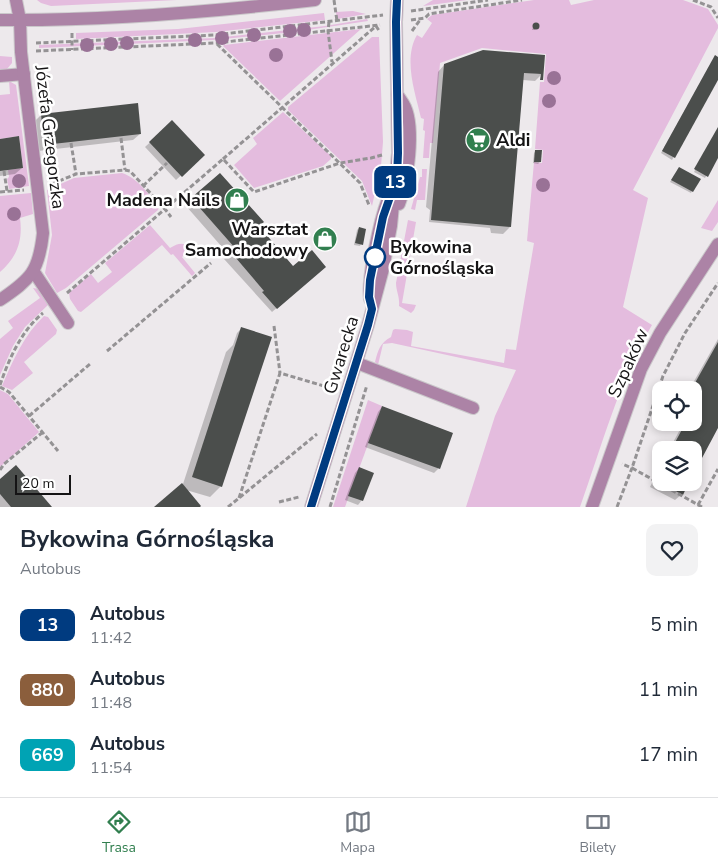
<!DOCTYPE html>
<html lang="pl">
<head>
<meta charset="utf-8">
<style>
	body { margin:0; font-family:"Nunito Sans",sans-serif; background:#f2f2f3; color:#1f2937; height:100vh; display:flex; flex-direction:column; font-size:19px; white-space:nowrap }
	* { box-sizing:border-box; margin:0 }
	p { font-size:16px; color:#747a83 }
	.icon { flex:none; width:28px; height:28px; fill:none; stroke:currentColor; stroke-width:2; stroke-linecap:round; stroke-linejoin:round }
	.map { position:relative; height:507px; overflow:hidden }
	.side { display:flex; flex-direction:column; background:#fff; flex:1 }
	.side>* { flex:none }
	.badge { padding:0 10px; border-radius:8px; font-size:18px; line-height:32px }
	.buttons { position:absolute; left:652px; top:381px; display:grid; gap:10px }
	.buttons a { display:grid; place-items:center; width:50px; height:50px; border-radius:10px; background:#fff; box-shadow:0 2px 8px #0003; font-size:25px }
	.scale { position:absolute; left:15px; bottom:12px; width:56px; box-sizing:border-box; padding-left:5px; border:2px solid #151415; border-top:0; font-size:14px; line-height:18px; white-space:nowrap; color:#151415; -webkit-text-stroke:4px #fff; paint-order:stroke }
	.map>.badge { position:absolute; translate:-50% -50%; box-shadow:0 0 0 2px #fff }
	.round { display:grid; place-items:center; flex:none; width:52px; height:52px; border-radius:10px; background:#f2f2f3 }
	.headline { display:flex; align-items:center; justify-content:space-between; height:85px; padding:0 20px }
	h1 { font-size:24px; font-weight:700; line-height:38px }
	ul { padding:0; list-style:none }
	li { display:flex; align-items:center; gap:15px; height:65px; padding:0 20px }
	li div { flex:1 }
	li b { display:block; font-size:19px }
	li em { font-style:normal }
	li .badge { min-width:55px; font-weight:700; text-align:center }
	.tab-bar { display:flex; justify-content:space-around; align-items:center; height:70px; border-top:1px solid #e0e1e3; background:#fff; font-size:14px; color:#747a83 }
	.tab-bar a { display:grid; justify-items:center; gap:2px }
	.tab-bar .on { color:#317f4f }
	.map>svg:first-child { display:block }
	.green { fill:#e4bcde }
	.shadow { fill:#0003 }
	.building { fill:#4b4e4c }
	.lines { fill:none; stroke-linecap:round; stroke-linejoin:round }
	.minor-casing { stroke:#cac7ca; stroke-width:14 }
	.path { stroke:#949294; stroke-width:3; stroke-dasharray:5 2.5; stroke-linecap:butt }
	.minor { stroke:#ac83a6; stroke-width:12 }
	.tree { fill:#997296 }
	.line-casing { stroke:#fff; stroke-width:11 }
	.line { stroke:#003b80; stroke-width:8 }
	.stop-dot { fill:#fff; stroke:#003b80; stroke-width:2.5 }
	.labels { text-anchor:middle; stroke-width:5; stroke-linejoin:round; paint-order:stroke }
	.street-label { font-size:18px; fill:#151415; stroke:#fff }
	.poi-label { font-size:18px; font-weight:bold; fill:#151415; stroke:#fff; text-anchor:end }
	.stop-label { font-size:18px; font-weight:bold; fill:#151415; stroke:#fff; text-anchor:start }
</style>
</head>
<body>
<div class="map">
<svg width="718" height="507" viewBox="0 0 718 507">
	<rect width="100%" height="100%" fill="#ede9ec"/>
	<g class="green">
		<polygon points="37,0 177,0 51,6 41,3"/>
		<polygon points="433,0 467,0 423,6"/>
		<path d="M534,0H569L571,5L594,0H683L708,9L718,25V28L633,190L648,198L623,307L652,325C619,381 602,446 580,507H466L495,416L516,370L392,343L383,344L378,365L375,362C378,350 380,343 391,337L393,330L395,329L407,330L413,332L411,346L504,363L506,349L516,350L534,243L527,241L534,162L542,163L543,150L535,149L540,82H544L546,54L482,48L440,63L433,143H430L429,158H423L425,131L423,130L424,119L421,118C415,92 403,59 417,35L422,38L432,23L427,19L432,15Z"/>
		<polygon points="353,11 366,14 337,19 336,12"/>
		<polygon points="324,13 325,20 216,32 76,39 76,33 178,29"/>
		<polygon points="367,19 368,21 294,32 213,40 39,48 39,45 215,38 325,26"/>
		<polygon points="361,29 280,101 223,46 224,45"/>
		<polygon points="372,37 379,37 383,142 381,166 372,206 362,181 288,110 288,107"/>
		<polygon points="0,56 12,57 12,63 7,69 0,70"/>
		<polygon points="9,81 16,85 29,186 9,189 7,179 9,177 8,170 23,168 19,136 0,139 0,95 10,94"/>
		<polygon points="283,112 331,156 331,159 323,166 254,188 234,165 257,144 253,138"/>
		<polygon points="422,169 427,169 425,200 417,200 415,210 411,209 420,177 422,177"/>
		<path d="M122,173C138,178 149,195 159,207L158,210L66,288L57,293L45,273L52,235L47,190L74,178Z"/>
		<path d="M31,193L33,214L20,218C23,241 17,257 0,272V196Z"/>
		<polygon points="718,200 718,222 712,231 701,228"/>
		<path d="M408,220L416,222L402,303L416,305L414,310L411,313L399,306C400,297 396,291 396,283Z"/>
		<path d="M150,225L170,248C179,243 183,242 191,248L182,257L195,273L192,276L173,254L171,255L162,245L81,312L78,311L70,299L69,293L91,274L98,283L112,272L105,263Z"/>
		<polygon points="33,288 39,289 49,304 25,327 13,346 0,375 0,339 13,328 8,321 40,298"/>
		<path d="M44,316L48,317L57,330L56,334L24,362L33,373L12,390L2,386C13,360 24,335 44,316Z"/>
		<polygon points="0,390 8,394 39,432 0,467"/>
		<polygon points="368,400 382,406 345,507 333,507"/>
	</g>
	<g class="shadow">
		<polygon points="534,25 537,25 535,30 532,30"/>
		<polygon points="715,56 718,58 718,78 672,160 661,153"/>
		<polygon points="444,65 542,74 535,81 523,80 510,227 503,234 491,233 490,228 429,222 430,210 426,207 438,72"/>
		<polygon points="41,115 140,134 133,140 38,151 35,121"/>
		<polygon points="172,122 203,155 176,180 145,147"/>
		<polygon points="718,128 718,156 705,178 694,172"/>
		<polygon points="0,140 22,168 15,174 0,176"/>
		<polygon points="536,151 540,162 538,164 533,163 534,153"/>
		<polygon points="679,168 692,191 691,193 670,182"/>
		<polygon points="192,199 258,227 287,273 320,271 272,312 224,259 229,255 186,206"/>
		<polygon points="359,228 361,244 360,246 354,245 357,230"/>
		<polygon points="241,329 221,486 210,497 186,490 198,507 156,507 183,484 226,352 233,345 237,333"/>
		<polygon points="718,339 718,426 694,471 694,450 669,450 684,422 694,422 694,390 689,390"/>
		<polygon points="382,407 452,433 438,469 434,473 365,447 378,412"/>
		<polygon points="661,465 661,482 682,494 675,500 650,487"/>
		<polygon points="359,468 362,500 358,505 345,500 355,473"/>
		<polygon points="0,481 51,507 0,507"/>
	</g>
	<g class="building">
		<circle cx="536" cy="26" r="3.5"/>
		<polygon points="483,50 545,55 543,80 540,80 541,74 524,73 511,227 431,220 444,64"/>
		<polygon points="715,55 718,57 718,80 675,158 662,151"/>
		<polygon points="138,103 141,134 44,145 41,114"/>
		<polygon points="172,120 205,155 182,177 149,142"/>
		<polygon points="718,127 718,158 708,177 694,169"/>
		<polygon points="19,136 23,168 0,171 0,139"/>
		<polygon points="535,150 542,150 541,162 534,162"/>
		<polygon points="679,167 701,179 693,192 671,180"/>
		<polygon points="220,173 264,222 259,226 293,266 312,250 326,267 277,309 262,292 264,291 230,251 235,248 191,198"/>
		<polygon points="359,227 366,229 363,245 355,243"/>
		<polygon points="241,327 272,337 222,487 192,477"/>
		<polygon points="718,342 718,428 694,473 694,450 671,450 686,422 694,422 694,408 700,397 694,394 694,390 691,390"/>
		<polygon points="382,406 453,433 440,469 368,443"/>
		<polygon points="16,465 52,507 11,507 0,494 0,479"/>
		<polygon points="359,467 374,473 363,501 348,496"/>
		<polygon points="661,468 661,482 689,482 683,495 655,480"/>
		<polygon points="182,483 201,506 200,507 154,507"/>
	</g>
	<g class="lines">
		<defs>
			<g id="minor">
				<path d="M0,20C105,21 211,12 315,0"/>
				<polyline points="0,76 24,74"/>
				<path d="M397,94C399,98 403,102 405,107C415,129 408,182 399,204"/>
				<polyline points="34,272 68,323"/>
				<path d="M370,299C367,278 380,220 388,199"/>
				<path d="M0,300C31,279 39,271 43,233L21,52L20,20L16,0"/>
				<polyline points="357,363 473,408"/>
				<polyline points="311,507 368,325 383,269 391,226 398,153 396,22 397,0"/>
				<polyline points="592,507 641,369 660,333 718,244"/>
			</g>
		</defs>
		<use href="#minor" class="minor-casing"/>
		<g class="path">
			<polyline points="334,0 337,21"/>
			<polyline points="693,0 711,7 718,18"/>
			<polyline points="411,11 488,0"/>
			<polyline points="411,20 425,18 429,14 522,0"/>
			<polyline points="329,22 328,31 332,62"/>
			<polyline points="412,31 420,20"/>
			<polyline points="72,33 72,50"/>
			<polyline points="36,43 215,35 383,15"/>
			<polyline points="217,44 360,183 369,205"/>
			<polyline points="36,51 216,43 380,25"/>
			<polyline points="121,138 125,170"/>
			<polyline points="71,143 76,174"/>
			<polyline points="223,159 376,26 380,32"/>
			<polyline points="4,171 7,191"/>
			<polyline points="52,184 76,174 125,170 130,171 165,209 223,159 254,192 340,163 371,158 382,155"/>
			<polyline points="143,186 167,163"/>
			<polyline points="0,192 24,190"/>
			<polyline points="67,293 165,209 171,217"/>
			<polyline points="274,326 280,373"/>
			<polyline points="107,351 211,263"/>
			<path d="M0,385C9,359 21,331 43,313"/>
			<polyline points="0,387 9,392 58,451"/>
			<polyline points="29,416 90,364"/>
			<polyline points="0,470 4,464 43,432"/>
			<polyline points="239,498 280,373 334,389"/>
			<polyline points="279,502 299,497"/>
			<polyline points="698,505 718,469"/>
			<polyline points="228,507 317,434"/>
			<polyline points="330,507 367,385"/>
			<polyline points="617,507 632,468 622,464"/>
			<polyline points="702,507 632,468 663,376 685,333 718,283"/>
		</g>
		<use href="#minor" class="minor"/>
	</g>
	<g class="tree">
		<circle cx="304" cy="30" r="7"/>
		<circle cx="290" cy="31" r="7"/>
		<circle cx="254" cy="35" r="7"/>
		<circle cx="222" cy="38" r="7"/>
		<circle cx="195" cy="40" r="7"/>
		<circle cx="127" cy="43" r="7"/>
		<circle cx="111" cy="44" r="7"/>
		<circle cx="87" cy="45" r="7"/>
		<circle cx="276" cy="55" r="7"/>
		<circle cx="554" cy="78" r="7"/>
		<circle cx="549" cy="101" r="7"/>
		<circle cx="19" cy="181" r="7"/>
		<circle cx="543" cy="185" r="7"/>
		<circle cx="14" cy="214" r="7"/>
	</g>
	<g class="lines">
		<defs>
			<polyline id="line" points="311,507 368,325 372,309 369,297 370,280 383,217 397,177 398,153 396,22 397,0"/>
		</defs>
		<use href="#line" class="line-casing"/>
		<use href="#line" class="line"/>
	</g>
	<defs>
		<symbol id="supermarket-disc" viewBox="-11 -11 22 22"><circle r="9.5" fill="#317f4f" stroke="#fff"/><path d="M-6-5.5h2.5l.6 2H6L4.5 2H-2.5L-4.4-4H-6ZM-1.5 3.2a1.3 1.3 0 1 0 .1 0ZM3 3.2a1.3 1.3 0 1 0 .1 0Z" fill="#fff"/></symbol>
		<symbol id="shop-disc" viewBox="-11 -11 22 22"><circle r="9.5" fill="#317f4f" stroke="#fff"/><path d="M-5-2.5h2.3a2.7 3.5 0 0 1 5.4 0H5L5.5 6h-11ZM-1.5-2.5h3a1.5 2.3 0 0 0-3 0Z" fill="#fff"/></symbol>
	</defs>
	<g fill-rule="evenodd">
		<use href="#supermarket-disc" x="464" y="126" width="28" height="28"/>
		<use href="#shop-disc" x="223" y="186" width="28" height="28"/>
		<use href="#shop-disc" x="311" y="225" width="28" height="28"/>
	</g>
	<circle class="stop-dot" cx="375" cy="257" r="10"/>
	<g class="labels">
		<g class="street-label">
			<text transform="translate(50 137) rotate(83)" y="6">Józefa Grzegorzka</text>
			<text transform="translate(341 355) rotate(-73)" y="6">Gwarecka</text>
			<text transform="translate(628 363) rotate(-66)" y="6">Szpaków</text>
		</g>
		<g class="poi-label">
			<text x="496" y="146" text-anchor="start">Aldi</text>
			<text x="220" y="206">Madena Nails</text>
			<text x="308" y="235">Warsztat<tspan x="308" dy="21">Samochodowy</tspan></text>
		</g>
		<g class="stop-label">
			<text x="390" y="253">Bykowina<tspan x="390" dy="21">Górnośląska</tspan></text>
		</g>
	</g>
</svg>
<div class="buttons">
<a><svg class="icon" aria-label="locate" viewBox="0 0 24 24"><circle cx="12" cy="12" r="6"/><path d="M12 2v4M12 18v4M2 12h4M18 12h4"/></svg></a>
<a><svg class="icon" aria-label="layers" viewBox="0 0 24 24"><path d="M12 4l9 5-9 5-9-5zM3 14l9 5 9-5"/></svg></a>
</div>
<div class="scale">20 m</div>
<b class="badge" style="left:395px;top:182px;background:#003b80;color:#fff">13</b>
</div>
<section class="side">
<div class="headline"><div><h1>Bykowina Górnośląska</h1><p>Autobus</p></div><a class="round"><svg class="icon" aria-label="heart" viewBox="0 0 24 24"><path d="M12 20l-8-8c-3-5 5-10 8-4 3-6 11-1 8 4z"/></svg></a></div>
<ul>
<li><span class="badge" style="background:#003b80;color:#fff">13</span><div><b>Autobus</b><p>11:42</p></div><em>5 min</em></li>
<li><span class="badge" style="background:#8b5e3c;color:#fff">880</span><div><b>Autobus</b><p>11:48</p></div><em>11 min</em></li>
<li><span class="badge" style="background:#00a3b4;color:#fff">669</span><div><b>Autobus</b><p>11:54</p></div><em>17 min</em></li>
</ul>
</section>
<nav class="tab-bar">
<a class="on"><svg class="icon" aria-label="directions" viewBox="0 0 24 24"><path d="M12 3l9 9-9 9-9-9zM9 14v-3h6M13 9l2 2-2 2"/></svg>Trasa</a>
<a><svg class="icon" aria-label="map" viewBox="0 0 24 24"><path d="M3 6l6-2 6 2 6-2v14l-6 2-6-2-6 2zM9 4v14M15 6v14"/></svg>Mapa</a>
<a><svg class="icon" aria-label="tickets" viewBox="0 0 24 24"><path d="M3 7h18v10H3zM15 7v10"/></svg>Bilety</a>
</nav>
</body>
</html>
